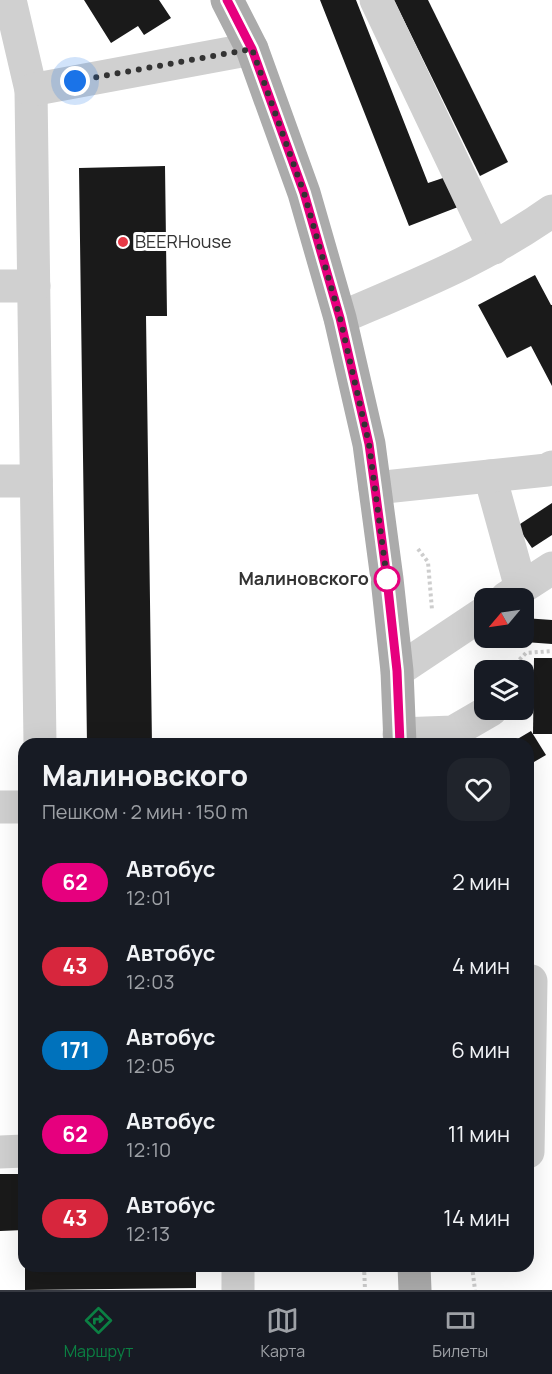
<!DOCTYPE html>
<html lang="ru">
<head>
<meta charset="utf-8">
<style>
	body { margin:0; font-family:Manrope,sans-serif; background:#20242c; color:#f1f3f6; height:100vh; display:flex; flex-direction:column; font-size:22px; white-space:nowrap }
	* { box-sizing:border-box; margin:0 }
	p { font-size:20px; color:#9ea1a6 }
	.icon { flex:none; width:33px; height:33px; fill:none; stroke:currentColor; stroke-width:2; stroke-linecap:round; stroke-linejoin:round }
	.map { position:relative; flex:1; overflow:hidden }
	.drawer { position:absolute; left:18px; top:738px; width:516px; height:534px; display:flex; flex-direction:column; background:#171b24; border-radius:18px; box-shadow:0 6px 24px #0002 }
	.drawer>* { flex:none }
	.badge { padding:0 12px; border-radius:20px; font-size:21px; line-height:39px }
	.needle { width:39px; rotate:241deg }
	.buttons { position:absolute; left:474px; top:588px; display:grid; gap:12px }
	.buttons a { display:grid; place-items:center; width:60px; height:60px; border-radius:12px; background:#171b24; box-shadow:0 6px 24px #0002; font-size:30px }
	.you { position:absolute; width:30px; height:30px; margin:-15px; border:4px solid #fff; border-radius:50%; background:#1a73e8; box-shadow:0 0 0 9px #1a73e833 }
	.map>.badge { position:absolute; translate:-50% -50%; box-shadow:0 0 0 3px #fff }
	.round { display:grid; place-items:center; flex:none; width:63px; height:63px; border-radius:18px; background:#20242c }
	.overview { display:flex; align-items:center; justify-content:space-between; height:102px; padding:0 24px }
	h1 { font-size:28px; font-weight:800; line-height:45px }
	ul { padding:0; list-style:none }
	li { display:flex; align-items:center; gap:18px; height:84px; padding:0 24px }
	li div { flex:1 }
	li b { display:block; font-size:22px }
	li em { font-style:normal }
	li .badge { min-width:66px; font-weight:700; text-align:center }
	.dock { display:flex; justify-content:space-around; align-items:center; height:84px; border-top:2px solid #363941; background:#171b24; font-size:16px; color:#9ea1a6 }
	.dock a { display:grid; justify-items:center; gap:3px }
	.dock .on { color:#0b8043 }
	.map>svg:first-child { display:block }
	.building { fill:#1a1a1a }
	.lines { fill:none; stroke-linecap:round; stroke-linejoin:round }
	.path { stroke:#cdcdcd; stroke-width:4; stroke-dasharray:3 3; stroke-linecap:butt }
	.minor { stroke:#d0d0d0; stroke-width:33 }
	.major { stroke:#ababab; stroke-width:33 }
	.line-casing { stroke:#fff; stroke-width:14 }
	.line { stroke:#e6007e; stroke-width:9 }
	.walk { stroke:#333; stroke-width:6; stroke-dasharray:0 10.8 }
	.poi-dot { fill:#e63946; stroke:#fff; stroke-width:2 }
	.stop-dot { fill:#fff; stroke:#e6007e; stroke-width:3 }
	.labels { text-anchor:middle; stroke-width:6; stroke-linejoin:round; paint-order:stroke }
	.poi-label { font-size:18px; fill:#333; stroke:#fff; text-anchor:start }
	.stop-label { font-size:18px; font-weight:bold; fill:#333; stroke:#fff; text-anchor:end }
</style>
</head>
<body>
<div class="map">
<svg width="552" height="1290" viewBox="0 0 552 1290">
	<rect width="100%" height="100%" fill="#fff"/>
	<g class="building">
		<polygon points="84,0 159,0 171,18 144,35 138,26 111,43"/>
		<polygon points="320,0 356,0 428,183 446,177 458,207 409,226"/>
		<polygon points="394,0 428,0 508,162 480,176"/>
		<polygon points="165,166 167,316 146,316 152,744 87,744 79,168"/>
		<polygon points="535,275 551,305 552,305 552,386 531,346 507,358 478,305"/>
		<polygon points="552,503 552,535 532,548 517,526"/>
		<polygon points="524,618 552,620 552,644 499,640 500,638 524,638"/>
		<polygon points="534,658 552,658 552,734 533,734"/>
		<polygon points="531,731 546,755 534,762 530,754 528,755 528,744 509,744"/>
		<polygon points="0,1174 24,1174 24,1230 0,1231"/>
		<polygon points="25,1266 196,1266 196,1288 25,1290"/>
	</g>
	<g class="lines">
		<g class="path">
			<polyline points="418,549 428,562 432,610"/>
			<polyline points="514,670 517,662 526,653 552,651"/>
			<polyline points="364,1266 365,1290"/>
			<polyline points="472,1266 475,1290"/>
		</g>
		<g class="minor">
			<polyline points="10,0 31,90 40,744"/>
			<polyline points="376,0 494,248"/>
			<polyline points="31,90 252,49"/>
			<polyline points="0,286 34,286"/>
			<path d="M340,318C414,286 486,258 552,211"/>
			<polyline points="490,476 521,588"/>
			<polyline points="0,481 36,481"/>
			<polyline points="375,488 547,470 552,467"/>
			<polyline points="506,598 552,568"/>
			<polyline points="397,671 484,613"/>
			<polyline points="399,734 453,732 491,710"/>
			<polyline points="0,807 24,807"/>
			<polyline points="0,1152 24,1151"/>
			<polyline points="528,1152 531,981"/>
			<polyline points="238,1266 238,1290"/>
		</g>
		<g class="major">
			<polyline points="227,0 252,49 304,193 340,318 369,444 387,579 397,671 400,744"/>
			<polyline points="414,1266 415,1290"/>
		</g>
	</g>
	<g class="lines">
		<defs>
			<polyline id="line" points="227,0 252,49 304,193 340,318 369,444 375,488 387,579 397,671 400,744"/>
		</defs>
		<use href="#line" class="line-casing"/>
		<use href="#line" class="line"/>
		<polyline class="walk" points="75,81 252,49 304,193 340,318 369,444 387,579"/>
	</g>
	<circle class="poi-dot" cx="123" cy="242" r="6"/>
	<circle class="stop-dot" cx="387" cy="579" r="12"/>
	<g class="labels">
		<g class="poi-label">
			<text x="135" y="248">BEERHouse</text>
		</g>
		<g class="stop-label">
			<text x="369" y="585">Малиновского</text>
		</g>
	</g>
</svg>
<div class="buttons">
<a><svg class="needle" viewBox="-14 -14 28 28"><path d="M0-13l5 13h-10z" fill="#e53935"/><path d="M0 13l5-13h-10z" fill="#9ea1a6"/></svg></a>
<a><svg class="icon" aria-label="layers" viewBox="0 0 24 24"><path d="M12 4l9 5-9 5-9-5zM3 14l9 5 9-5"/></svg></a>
</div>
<div class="you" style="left:75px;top:81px"></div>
<section class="drawer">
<div class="overview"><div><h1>Малиновского</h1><p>Пешком · 2 мин · 150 m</p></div><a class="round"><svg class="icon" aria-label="heart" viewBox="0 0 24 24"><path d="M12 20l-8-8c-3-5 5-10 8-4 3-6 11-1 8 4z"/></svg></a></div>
<ul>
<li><span class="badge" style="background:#e6007e;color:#fff">62</span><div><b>Автобус</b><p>12:01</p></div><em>2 мин</em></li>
<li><span class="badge" style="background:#d7263d;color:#fff">43</span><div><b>Автобус</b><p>12:03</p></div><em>4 мин</em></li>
<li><span class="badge" style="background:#0072bc;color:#fff">171</span><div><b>Автобус</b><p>12:05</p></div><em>6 мин</em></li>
<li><span class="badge" style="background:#e6007e;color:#fff">62</span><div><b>Автобус</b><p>12:10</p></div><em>11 мин</em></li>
<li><span class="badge" style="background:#d7263d;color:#fff">43</span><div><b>Автобус</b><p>12:13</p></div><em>14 мин</em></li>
</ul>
</section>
</div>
<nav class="dock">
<a class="on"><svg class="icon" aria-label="directions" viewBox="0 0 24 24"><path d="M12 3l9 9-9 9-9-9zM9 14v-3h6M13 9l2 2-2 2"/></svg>Маршрут</a>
<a><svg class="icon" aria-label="map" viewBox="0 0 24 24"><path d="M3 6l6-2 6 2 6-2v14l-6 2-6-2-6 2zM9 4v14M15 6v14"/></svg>Карта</a>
<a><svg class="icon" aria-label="tickets" viewBox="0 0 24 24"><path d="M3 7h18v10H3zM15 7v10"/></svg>Билеты</a>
</nav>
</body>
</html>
